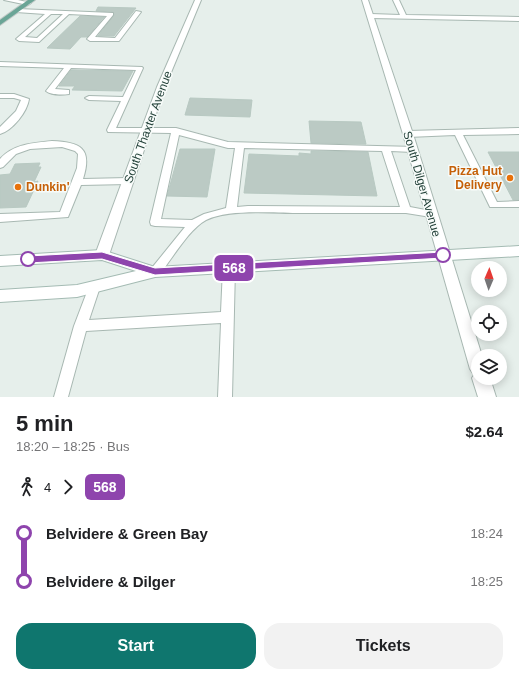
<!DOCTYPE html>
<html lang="en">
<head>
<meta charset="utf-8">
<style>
	body { margin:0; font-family:Arial,sans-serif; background:#f2f2f2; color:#202124; height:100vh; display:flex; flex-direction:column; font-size:15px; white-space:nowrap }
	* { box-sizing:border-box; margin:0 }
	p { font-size:13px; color:#757577 }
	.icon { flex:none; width:22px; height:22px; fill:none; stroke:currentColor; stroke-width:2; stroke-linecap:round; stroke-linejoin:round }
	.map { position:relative; height:397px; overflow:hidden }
	.side { display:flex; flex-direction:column; background:#fff; flex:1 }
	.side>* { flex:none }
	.badge { padding:0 8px; border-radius:6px; font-size:14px; line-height:26px }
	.needle { width:26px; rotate:2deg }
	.fabs { position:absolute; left:471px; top:261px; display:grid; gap:8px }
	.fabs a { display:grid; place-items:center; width:36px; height:36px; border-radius:50%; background:#fff; box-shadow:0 2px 10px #0003; font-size:20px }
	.map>.badge { position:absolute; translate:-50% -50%; box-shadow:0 0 0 2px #fff }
	.legs { display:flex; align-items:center; gap:6px; height:44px; padding:0 16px; font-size:13px }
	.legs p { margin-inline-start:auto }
	.headline { display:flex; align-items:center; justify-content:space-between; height:68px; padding:0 16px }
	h1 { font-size:22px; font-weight:800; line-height:30px }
	.primary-button { display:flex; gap:8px; margin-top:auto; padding:8px 16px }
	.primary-button a { flex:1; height:46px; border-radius:16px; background:#0f766e; color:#fff; font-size:16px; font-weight:800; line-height:46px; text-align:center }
	.primary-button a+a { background:#f2f2f2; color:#202124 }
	ul { padding:0 16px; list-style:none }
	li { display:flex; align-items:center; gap:14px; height:48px; font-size:15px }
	li i { display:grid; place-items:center; width:6px; height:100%; margin:0 5px; background:currentColor }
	li i::after { content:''; width:10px; height:10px; margin:-5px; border:3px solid; border-radius:50%; background:#fff }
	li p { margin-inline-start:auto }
	li:first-child i { background:linear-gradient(#0000 50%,currentColor 0) }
	li:last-child i { background:linear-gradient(currentColor 50%,#0000 0) }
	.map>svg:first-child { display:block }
	.building { fill:#bbcac4; stroke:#b8c9c2 }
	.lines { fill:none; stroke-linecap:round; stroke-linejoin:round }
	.lane-casing { stroke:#a8b8b2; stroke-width:2 }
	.street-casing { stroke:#a8b8b2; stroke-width:2 }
	.secondary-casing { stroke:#a4bbb3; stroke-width:2 }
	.primary-casing { stroke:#c2cac8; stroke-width:2 }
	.lane { fill:#fff; fill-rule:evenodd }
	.street { fill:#fff; fill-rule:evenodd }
	.secondary { fill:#fff; fill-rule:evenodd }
	.primary { fill:#6aa596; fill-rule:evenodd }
	.line-1 { fill:#8e44ad; stroke:#fff }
	.food-dot { fill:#e8710a; stroke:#f7fbf9; stroke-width:1.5 }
	.stop-1-dot { fill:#fff; stroke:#8e44ad; stroke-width:2 }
	.labels { text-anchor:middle; stroke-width:3; stroke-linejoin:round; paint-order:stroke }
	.street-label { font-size:12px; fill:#24423a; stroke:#f7fbf9 }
	.food-label { font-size:12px; font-weight:bold; fill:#c56008; stroke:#f7fbf9; text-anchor:end }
</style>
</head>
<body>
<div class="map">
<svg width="519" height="397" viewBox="0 0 519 397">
	<rect width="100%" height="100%" fill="#e6efeb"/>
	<g class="building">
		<polygon points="98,7 136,8 114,36 98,36 114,15 113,12 96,11"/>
		<polygon points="80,16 104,17 87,37 81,37 70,49 47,48"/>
		<polygon points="71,70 131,71 133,71 122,91 72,90 75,86 59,86"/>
		<polygon points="190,98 252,100 250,117 185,115"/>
		<polygon points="309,121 361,122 366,144 311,143"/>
		<polygon points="180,149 215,149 207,197 167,196"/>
		<polygon points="311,151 368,152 377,196 244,193 249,154 299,156 299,153 311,154"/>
		<polygon points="488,152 519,152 519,200 513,200"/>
		<polygon points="40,163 38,167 41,167 34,182 38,181 26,207 0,208 0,175 10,174 15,164"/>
	</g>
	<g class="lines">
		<defs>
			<g id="lane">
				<polygon points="4,0 18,0 31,3 28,5"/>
				<polygon points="393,0 399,0 406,15 519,17 519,21 371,18 368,16 371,14 400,15"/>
				<path d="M18,9L113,13V15L95,37L115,38L136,11L141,12L119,41H90L87,39L107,16L69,14L39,42L19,41L16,39L45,14L16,12V10ZM51,14H63L37,38L25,37Z"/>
				<path d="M0,62L142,67L143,68L116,128H176L228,142L415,147L416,149L412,152L391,151L410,207L431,211L436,214L431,217L406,213C370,213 333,213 297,213C271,213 229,209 206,220C189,229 172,259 159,275L155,276L151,275L149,272L151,269L185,227L155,226L151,225L150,222L171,133L108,132L107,130L121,101L89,100L85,98L89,96L123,97L136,70L71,68L55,89L69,90V94C62,95 51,95 46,91L64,68L0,66ZM179,135L228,148H235L226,208L204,214L192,220L161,219ZM244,148L382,151L400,207L248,206L237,207Z"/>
				<path d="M0,94H14L29,99C27,112 13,130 0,134V127L16,111L21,100L14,98H0Z"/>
				<polygon points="519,128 519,134 463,135 497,202 519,201 519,207 490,207 455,135 408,137 404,134 408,131"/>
				<path d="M52,141C80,142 93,148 83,179L128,178L133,181L128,184L81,185L68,217L0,222V214L60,212L77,168L78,154L75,151L62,147L30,149L16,154L3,167L0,168V159C13,144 33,143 52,141Z"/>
				<polygon points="229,264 233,265 235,268 232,397 218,397 221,323 86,331 68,397 54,397 74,326 90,284 94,282 98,284 100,287 89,320 221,312 223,268 225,265"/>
			</g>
			<g id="street">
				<polygon points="195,0 201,0 165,87 109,255 107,259 102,260 97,259 95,255 157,87"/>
				<polygon points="362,0 368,0 413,134 482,356 478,356 478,378 490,378 496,397 478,397 472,378 474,375 470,369 403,134"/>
			</g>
			<polygon id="secondary" points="519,246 519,256 155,277 77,297 0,302 0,290 77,285 136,271 102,260 0,266 0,256 102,250 155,267"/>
			<polygon id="primary" points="28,0 35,0 0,25 0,20"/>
		</defs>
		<use href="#lane" class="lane-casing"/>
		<use href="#street" class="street-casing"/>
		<use href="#secondary" class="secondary-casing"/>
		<use href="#primary" class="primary-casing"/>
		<use href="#lane" class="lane"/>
		<use href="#street" class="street"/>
		<use href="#secondary" class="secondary"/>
		<use href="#primary" class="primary"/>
	</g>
	<polygon class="line-1" points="102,252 155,268 443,252 447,255 443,258 155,275 102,259 28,263 24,259 28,256"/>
	<g class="food-dot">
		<circle cx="510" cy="178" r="4"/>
		<circle cx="18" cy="187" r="4"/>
	</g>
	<g class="stop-1-dot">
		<circle cx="443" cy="255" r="7"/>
		<circle cx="28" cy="259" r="7"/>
	</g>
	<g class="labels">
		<g class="street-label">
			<text transform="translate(148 127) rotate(-70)" y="4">South Thaxter Avenue</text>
			<text transform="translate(422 184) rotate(74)" y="4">South Dilger Avenue</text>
		</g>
		<g class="food-label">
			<text x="502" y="175">Pizza Hut<tspan x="502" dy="14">Delivery</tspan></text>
			<text x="26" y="191" text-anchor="start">Dunkin'</text>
		</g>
	</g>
</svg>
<div class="fabs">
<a><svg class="needle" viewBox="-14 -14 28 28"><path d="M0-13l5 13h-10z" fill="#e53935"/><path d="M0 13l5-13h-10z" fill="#757577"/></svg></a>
<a><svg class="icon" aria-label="locate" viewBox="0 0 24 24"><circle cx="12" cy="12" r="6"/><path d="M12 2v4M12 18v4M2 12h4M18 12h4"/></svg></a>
<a><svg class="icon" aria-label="layers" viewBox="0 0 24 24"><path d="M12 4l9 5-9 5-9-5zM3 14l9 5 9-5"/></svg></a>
</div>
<b class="badge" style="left:234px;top:268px;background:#8e44ad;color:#fff">568</b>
</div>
<section class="side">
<div class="headline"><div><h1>5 min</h1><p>18:20 – 18:25 · Bus</p></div><b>$2.64</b></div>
<div class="legs"><svg class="icon" aria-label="walk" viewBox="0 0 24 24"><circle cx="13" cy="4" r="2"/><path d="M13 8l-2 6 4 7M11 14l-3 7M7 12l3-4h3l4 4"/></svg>4<svg class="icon" aria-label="forward" viewBox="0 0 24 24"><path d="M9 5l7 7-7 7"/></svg><b class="badge" style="background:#8e44ad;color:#fff">568</b></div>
<ul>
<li><i style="color:#8e44ad"></i><b>Belvidere &amp; Green Bay</b><p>18:24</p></li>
<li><i style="color:#8e44ad"></i><b>Belvidere &amp; Dilger</b><p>18:25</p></li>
</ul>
<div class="primary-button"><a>Start</a><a>Tickets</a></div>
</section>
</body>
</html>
